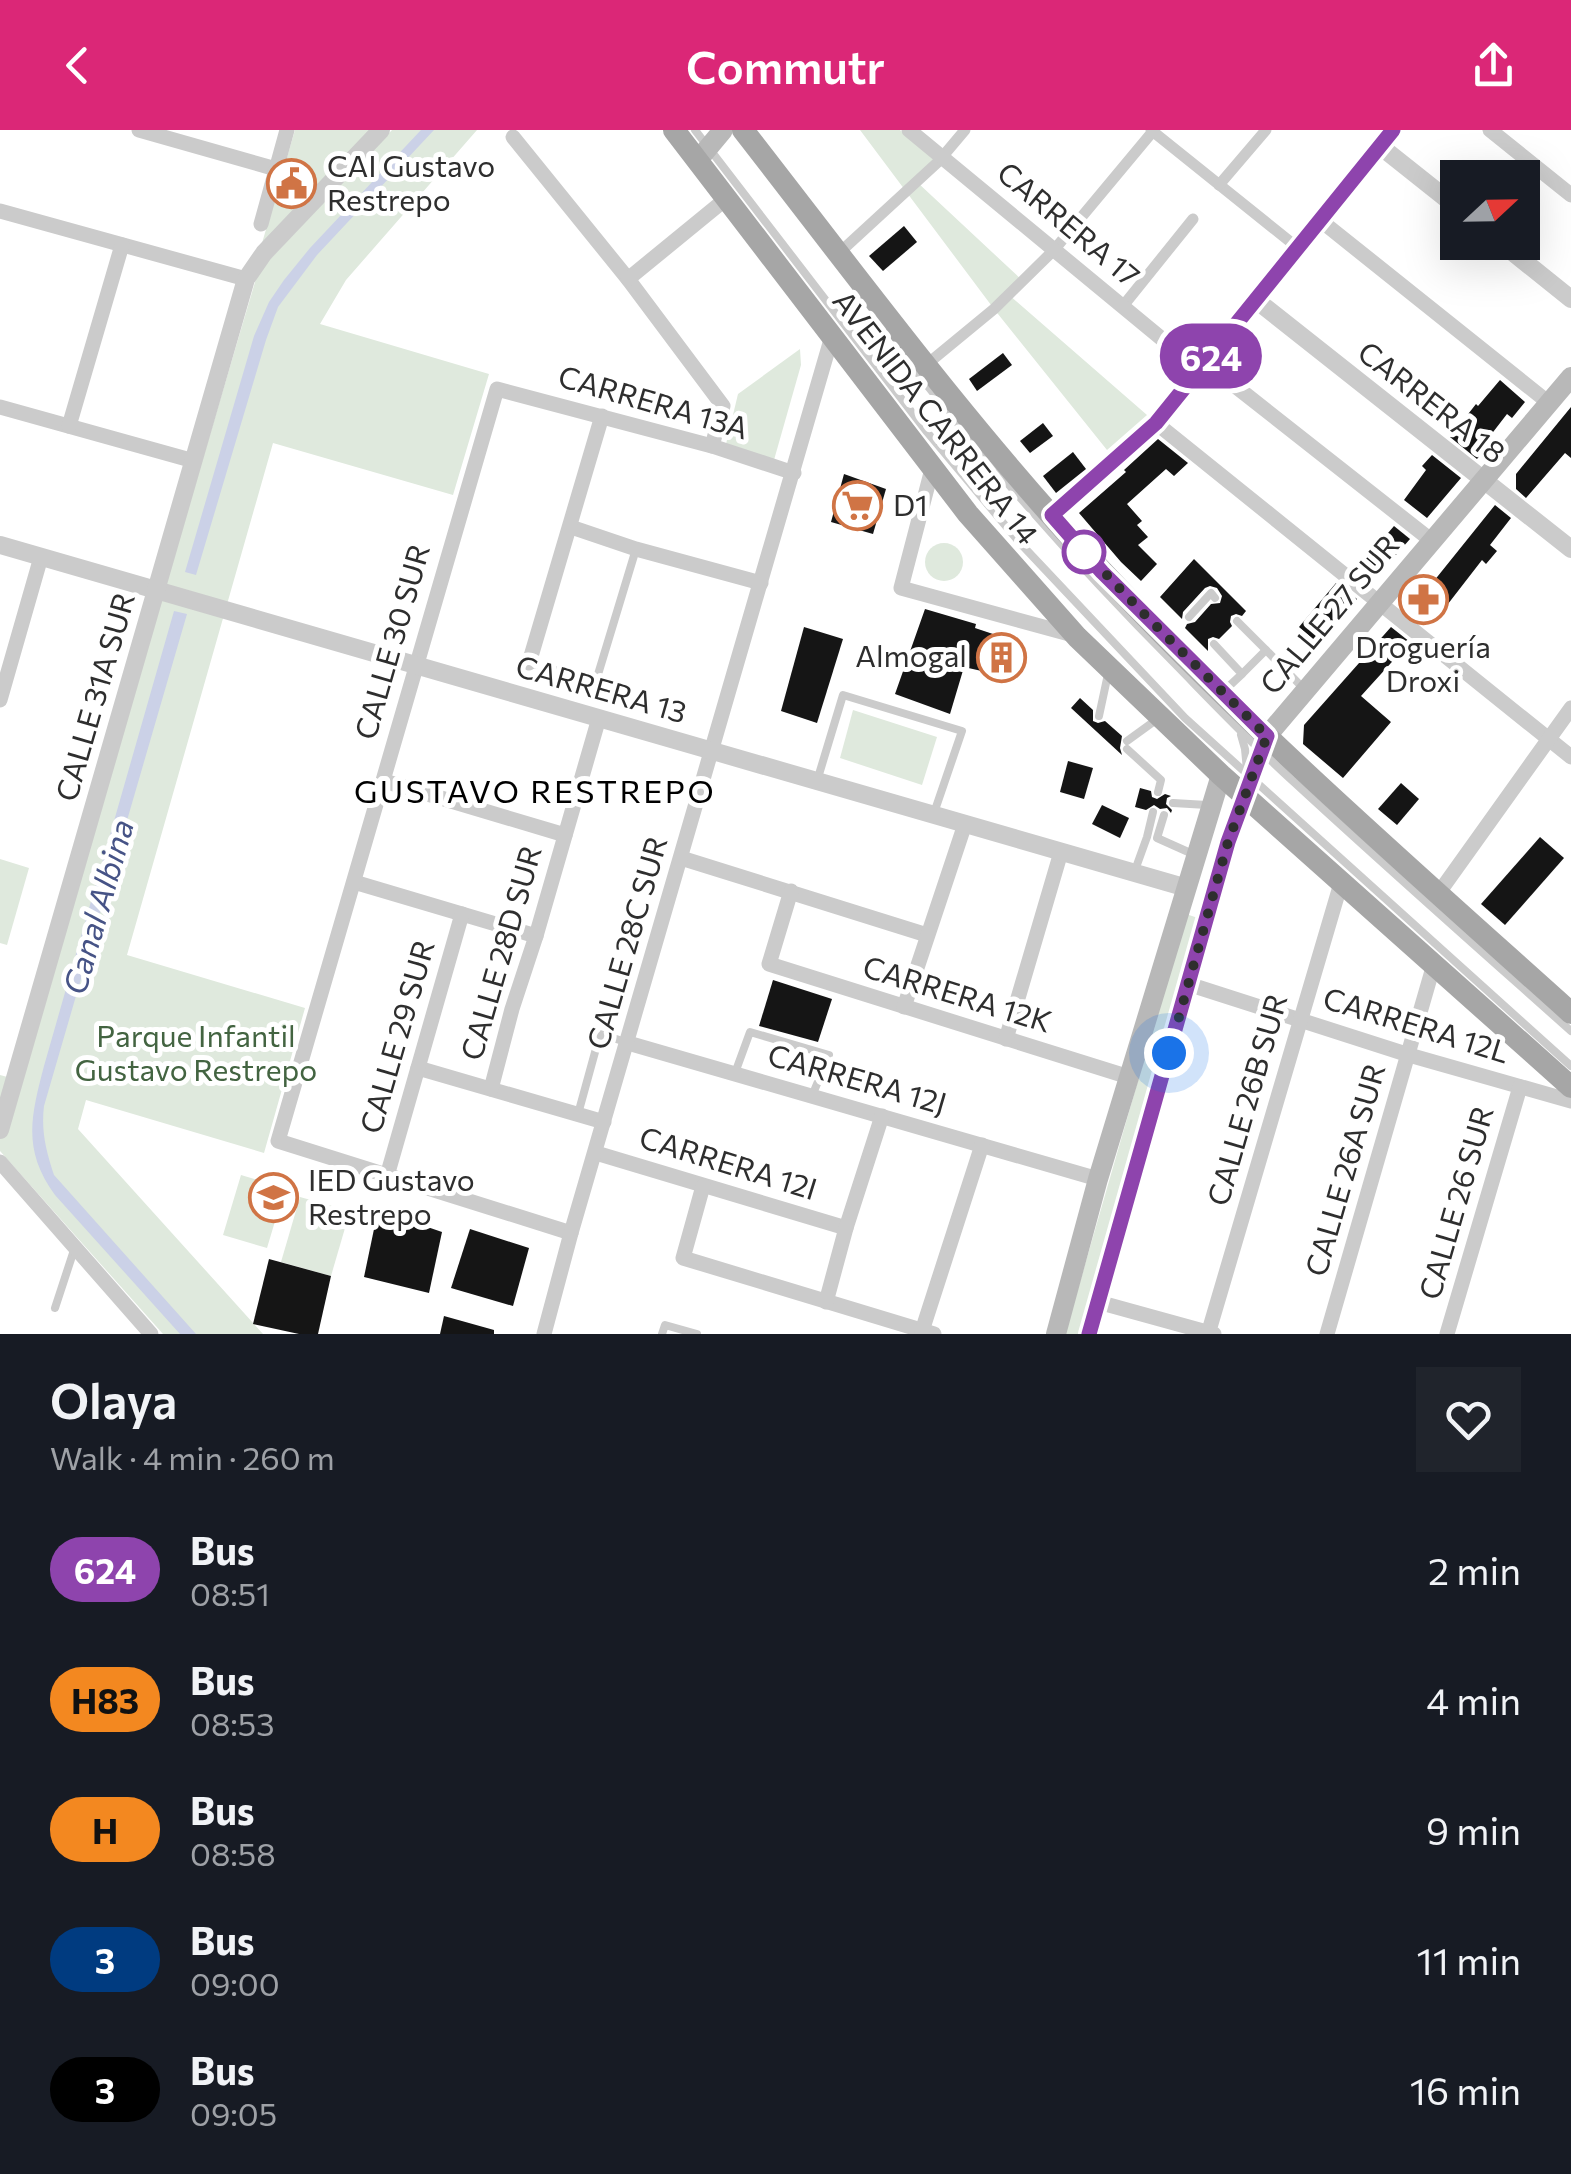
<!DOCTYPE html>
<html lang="en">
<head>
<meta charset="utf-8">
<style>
	body { margin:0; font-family:Commissioner,sans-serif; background:#20242c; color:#f1f3f6; height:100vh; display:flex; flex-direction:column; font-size:38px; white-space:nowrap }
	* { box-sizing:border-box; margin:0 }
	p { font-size:32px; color:#9ea1a6 }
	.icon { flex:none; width:55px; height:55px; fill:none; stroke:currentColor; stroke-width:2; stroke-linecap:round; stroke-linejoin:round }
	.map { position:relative; height:1204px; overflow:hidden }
	.drawer { display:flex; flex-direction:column; background:#171b24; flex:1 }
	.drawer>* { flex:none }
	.badge { padding:0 20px; border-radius:32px; font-size:35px; line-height:65px }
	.needle { width:65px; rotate:68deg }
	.fabs { position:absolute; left:1440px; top:30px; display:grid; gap:20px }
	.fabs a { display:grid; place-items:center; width:100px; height:100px; border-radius:0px; background:#171b24; box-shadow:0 10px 40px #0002; font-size:50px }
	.you { position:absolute; width:50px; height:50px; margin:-25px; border:8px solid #fff; border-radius:50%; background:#1a73e8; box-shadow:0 0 0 15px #1a73e833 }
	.map>.badge { position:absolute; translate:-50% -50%; box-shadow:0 0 0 5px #fff }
	.round { display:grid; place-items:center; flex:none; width:105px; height:105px; border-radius:0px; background:#20242c }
	.headline { display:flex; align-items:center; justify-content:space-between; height:170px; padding:0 50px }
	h1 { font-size:48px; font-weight:600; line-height:75px }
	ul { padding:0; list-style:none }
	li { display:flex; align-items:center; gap:30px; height:130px; padding:0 50px }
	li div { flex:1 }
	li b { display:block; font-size:38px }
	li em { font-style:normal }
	li .badge { min-width:110px; font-weight:700; text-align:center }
	header { display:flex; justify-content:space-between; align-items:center; height:130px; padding:0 50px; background:#db2777; color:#fff; font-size:45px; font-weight:600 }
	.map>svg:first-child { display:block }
	.green { fill:#dfe9dd }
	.water { fill:#cbd1e7 }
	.building { fill:#151515 }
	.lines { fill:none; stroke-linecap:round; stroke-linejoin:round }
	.service { stroke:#cbcbcb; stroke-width:8 }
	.pedestrian { stroke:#cbcbcb; stroke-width:11 }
	.minor { stroke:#cbcbcb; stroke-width:15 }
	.tertiary { stroke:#cbcbcb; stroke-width:18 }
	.secondary { stroke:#b8b8b8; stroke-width:20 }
	.primary { stroke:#a6a6a6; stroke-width:22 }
	.line-casing { stroke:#fff; stroke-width:22 }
	.line { stroke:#8e44ad; stroke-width:15 }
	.walk { stroke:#2e2e2e; stroke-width:10; stroke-dasharray:0 18 }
	.stop-dot { fill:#fff; stroke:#8e44ad; stroke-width:5 }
	.labels { text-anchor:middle; stroke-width:10; stroke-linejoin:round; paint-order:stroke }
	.poi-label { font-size:30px; fill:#2e2e2e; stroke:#fff; text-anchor:start }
	.street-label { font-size:30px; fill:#2e2e2e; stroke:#fff }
	.park-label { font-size:30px; fill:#436441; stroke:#fff }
	.neighbourhood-label { font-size:32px; letter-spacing:2.5px; fill:#000; stroke:#fff }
	.water-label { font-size:32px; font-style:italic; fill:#465386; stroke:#fff }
</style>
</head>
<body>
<header><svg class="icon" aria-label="back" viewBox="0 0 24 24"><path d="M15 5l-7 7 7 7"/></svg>Commutr<svg class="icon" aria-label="share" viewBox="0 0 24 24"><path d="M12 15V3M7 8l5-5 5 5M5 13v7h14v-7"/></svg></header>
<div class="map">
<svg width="1571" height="1204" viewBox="0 0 1571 1204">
	<rect width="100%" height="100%" fill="#fff"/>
	<g class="green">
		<polygon points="295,0 372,0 260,120"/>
		<polygon points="392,0 477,0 346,150 320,194 489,244 453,365 273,313 127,825 305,878 264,1023 86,970 78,999 263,1204 163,1204 0,1021 0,945 19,950 258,142"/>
		<polygon points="860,0 900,0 938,32 917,52 1023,151 1009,165 1147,285 1107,320 994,179"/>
		<polygon points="800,219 801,235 774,330 726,314 738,264"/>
		<circle cx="944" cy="432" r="19"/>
		<polygon points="853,580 937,607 922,655 840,628"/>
		<polygon points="0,729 29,738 7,815 0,813"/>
		<polygon points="1186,784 1201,789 1081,1204 1065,1204"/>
		<polygon points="241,1045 285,1058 267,1118 223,1105"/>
		<polygon points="300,1067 350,1081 331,1146 281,1132"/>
	</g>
	<g class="water">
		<polygon points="421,0 434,0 317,125 278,177 266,210 196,445 185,442 254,206 269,172 284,150 310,118"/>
		<path d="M174,481L187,484L44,976C41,1001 46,1021 54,1045L196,1204H180L55,1065C22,1020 31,986 44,936Z"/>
	</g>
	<g class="building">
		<polygon points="904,96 917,112 883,141 869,126"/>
		<polygon points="1003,223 1012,235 977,261 969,249"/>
		<polygon points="1500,250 1525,272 1512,288 1507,284 1490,306 1494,308 1477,329 1450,307 1476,274 1478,276"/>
		<polygon points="1571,277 1571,328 1565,323 1526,368 1516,359 1516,344"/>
		<polygon points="1043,293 1053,306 1030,323 1020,311"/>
		<polygon points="1158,309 1188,333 1174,346 1166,339 1127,374 1142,391 1137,395 1148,407 1138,415 1157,434 1141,451 1121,432 1079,383 1126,342 1124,340"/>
		<polygon points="1073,322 1086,339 1056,363 1043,346"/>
		<polygon points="1432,325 1461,348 1427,388 1404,370 1426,340 1422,336"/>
		<polygon points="844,344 886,359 873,404 831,392"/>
		<polygon points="1495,375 1511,388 1490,415 1497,421 1486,434 1482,430 1434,492 1430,489 1425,495 1409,482"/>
		<polygon points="1394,396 1410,409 1380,443 1365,430"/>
		<polygon points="1194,429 1246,481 1242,486 1236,484 1231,486 1230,492 1232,496 1219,509 1213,507 1208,509 1208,521 1185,498 1187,494 1195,492 1211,474 1220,473 1222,466 1217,458 1210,456 1205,458 1183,482 1182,489 1160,467"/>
		<polygon points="1336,453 1357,469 1319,514 1299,497"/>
		<polygon points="925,479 976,494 975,498 1017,512 1008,547 964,537 950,584 895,564"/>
		<polygon points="804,497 843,509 817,593 781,581"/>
		<polygon points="1391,497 1410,512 1361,566 1391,592 1343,648 1303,614 1304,595"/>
		<polygon points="1080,568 1093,580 1093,591 1098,593 1105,591 1122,606 1120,618 1122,625 1071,578"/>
		<polygon points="1068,631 1093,638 1084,669 1060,662"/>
		<polygon points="1401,653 1419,669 1397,695 1378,679"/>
		<polygon points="1140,658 1151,661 1152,667 1157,669 1165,664 1171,666 1167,668 1166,674 1172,680 1171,683 1167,678 1160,679 1154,675 1146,680 1135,677"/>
		<polygon points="1102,675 1129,688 1120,708 1092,694"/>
		<polygon points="1540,707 1564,728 1505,795 1481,774"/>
		<polygon points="773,850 832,869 818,912 759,896"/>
		<polygon points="378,1080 442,1102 429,1163 364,1147"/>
		<polygon points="470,1099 529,1118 513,1176 451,1158"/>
		<polygon points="269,1129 331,1146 318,1204 299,1204 253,1194"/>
		<polygon points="444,1186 494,1200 494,1204 440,1204"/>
	</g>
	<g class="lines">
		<g class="service">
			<polyline points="695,0 927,302 1020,413 1185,588 1571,936"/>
			<path d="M898,217C983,331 1077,435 1177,536C1216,576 1254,616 1295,653C1386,737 1479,819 1571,901"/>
			<polyline points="1189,487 1211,463 1215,468"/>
			<polyline points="1237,491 1266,520"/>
			<polyline points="1214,514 1242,544 1226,559"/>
			<polyline points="529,533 596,551 636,419"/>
			<polyline points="1242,544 1266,520 1305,560"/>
			<polyline points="1099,586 1108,544"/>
			<polyline points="1241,605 1245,619 1247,640"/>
			<polyline points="1127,611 1156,590"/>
			<polyline points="1127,619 1161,650 1158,662"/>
			<polyline points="817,651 843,565 962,601 934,683"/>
			<polyline points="1173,673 1207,675"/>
			<polyline points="1164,685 1157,708 1195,725"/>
			<polyline points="1134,743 1147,707 1153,682"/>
			<polyline points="735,943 750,902 829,925 812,966"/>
			<polyline points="578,984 600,904 626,912"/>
			<polyline points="55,1178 75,1117"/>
			<polyline points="662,1204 665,1195 697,1204"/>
		</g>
		<g class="pedestrian">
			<polyline points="1151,0 1298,118"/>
			<polyline points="1219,55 1266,0"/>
			<polyline points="839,123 938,32 965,0"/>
			<polyline points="1123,176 1193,89"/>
			<polyline points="926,235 994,179 1054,120 1154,0"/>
		</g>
		<g class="minor">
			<polyline points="139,0 276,39"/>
			<path d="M909,0L1179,223C1193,234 1210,238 1225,248L1432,411"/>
			<polyline points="1490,0 1571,65"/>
			<polyline points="513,7 628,149 723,276 712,316"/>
			<polyline points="0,81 246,149"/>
			<polyline points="1320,90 1549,273"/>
			<polyline points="261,94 287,0"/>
			<polyline points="628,149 727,68"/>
			<polyline points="0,277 194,331"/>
			<polyline points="1156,293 1571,627"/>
			<polyline points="69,296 122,115"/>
			<polyline points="932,339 901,458 1073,505"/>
			<polyline points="571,397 636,419 761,453"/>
			<polyline points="529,533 602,286"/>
			<polyline points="0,570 41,427"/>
			<polyline points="384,651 565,705"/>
			<polyline points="681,728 927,805"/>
			<polyline points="354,752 536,806"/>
			<polyline points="791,761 769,834 1129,947"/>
			<polyline points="1438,764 1571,578"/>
			<polyline points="1188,854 1409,925 1571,971"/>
			<polyline points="904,877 965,694"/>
			<polyline points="1006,909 1061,722"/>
			<polyline points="628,913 1098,1049"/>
			<polyline points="418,938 604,992"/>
			<polyline points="491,959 512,879 536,806 599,588"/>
			<polyline points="596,1023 846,1098"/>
			<polyline points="0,1032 151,1204"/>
			<polyline points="387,1046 462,784"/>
			<polyline points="703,1056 683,1128 934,1204"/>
			<polyline points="571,1103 278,1011 497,259 712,316 794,343"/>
			<polyline points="826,1172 846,1098 882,986"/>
			<polyline points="1098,1172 1214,1204"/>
			<polyline points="922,1201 982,1015"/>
			<polyline points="544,1204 571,1103 832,206"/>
			<polyline points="1208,1204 1341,753"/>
			<polyline points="1327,1204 1434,834"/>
			<polyline points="1447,1204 1520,957"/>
		</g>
		<g class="tertiary">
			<polyline points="1380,16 1458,78"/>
			<polyline points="1500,112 1571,169"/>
			<polyline points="1256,170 1571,419"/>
			<polyline points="1052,385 1156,293 1393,0"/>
			<polyline points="0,415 1187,758"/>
			<polyline points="0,1000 246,149 264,123 381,0"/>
		</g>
		<g class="secondary">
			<polyline points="698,30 723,0"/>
			<polyline points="1056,1204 1098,1049 1221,645"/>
			<polyline points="1089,1204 1228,712 1267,606 1571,247"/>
		</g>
		<g class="primary">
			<polyline points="674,0 968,384 1077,507 1221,645 1571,957"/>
			<path d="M743,0C859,149 972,303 1102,441C1249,598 1412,740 1571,883"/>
		</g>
	</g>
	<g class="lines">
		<defs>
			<polyline id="line" points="1089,1204 1228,712 1267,606 1102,442 1052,385 1156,293 1393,0"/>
		</defs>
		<use href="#line" class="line-casing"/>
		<use href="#line" class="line"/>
		<polyline class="walk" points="1084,422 1077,414 1147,487 1267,606 1228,712 1169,923"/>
	</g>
	<defs>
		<symbol id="civic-ring" viewBox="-11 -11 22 22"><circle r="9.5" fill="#fff" stroke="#d07445" stroke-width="1.5"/><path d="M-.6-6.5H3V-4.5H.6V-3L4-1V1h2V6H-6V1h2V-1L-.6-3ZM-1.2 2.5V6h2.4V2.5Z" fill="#d07445"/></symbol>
		<symbol id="supermarket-ring" viewBox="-11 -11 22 22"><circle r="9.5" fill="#fff" stroke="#d07445" stroke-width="1.5"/><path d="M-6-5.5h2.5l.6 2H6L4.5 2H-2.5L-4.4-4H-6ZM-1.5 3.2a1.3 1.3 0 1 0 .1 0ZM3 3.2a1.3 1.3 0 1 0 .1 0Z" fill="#d07445"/></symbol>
		<symbol id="pharmacy-ring" viewBox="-11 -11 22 22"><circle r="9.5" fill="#fff" stroke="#d07445" stroke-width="1.5"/><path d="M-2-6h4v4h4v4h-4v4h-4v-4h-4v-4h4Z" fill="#d07445"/></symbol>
		<symbol id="building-ring" viewBox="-11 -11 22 22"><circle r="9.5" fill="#fff" stroke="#d07445" stroke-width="1.5"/><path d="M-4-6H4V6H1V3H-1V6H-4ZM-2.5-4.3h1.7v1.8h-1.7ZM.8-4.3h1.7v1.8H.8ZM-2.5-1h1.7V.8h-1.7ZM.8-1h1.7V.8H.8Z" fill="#d07445"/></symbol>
		<symbol id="school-ring" viewBox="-11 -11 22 22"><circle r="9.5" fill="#fff" stroke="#d07445" stroke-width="1.5"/><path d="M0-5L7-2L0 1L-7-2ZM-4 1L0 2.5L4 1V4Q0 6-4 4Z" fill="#d07445"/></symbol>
	</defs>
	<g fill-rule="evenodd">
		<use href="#civic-ring" x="264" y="26" width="55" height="55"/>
		<use href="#supermarket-ring" x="830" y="348" width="55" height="55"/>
		<use href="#pharmacy-ring" x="1396" y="442" width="55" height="55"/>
		<use href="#building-ring" x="974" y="500" width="55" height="55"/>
		<use href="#school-ring" x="246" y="1040" width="55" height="55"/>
	</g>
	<circle class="stop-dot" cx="1084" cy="422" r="20"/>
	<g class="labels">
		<g class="poi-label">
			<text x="327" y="47">CAI Gustavo<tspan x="327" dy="34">Restrepo</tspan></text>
			<text x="893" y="386">D1</text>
			<text x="1423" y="528" text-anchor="middle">Droguería<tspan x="1423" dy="34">Droxi</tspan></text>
			<text x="967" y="537" text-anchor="end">Almogal</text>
			<text x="308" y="1061">IED Gustavo<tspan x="308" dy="34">Restrepo</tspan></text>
		</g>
		<g class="street-label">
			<text transform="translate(1068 95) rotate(40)" y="10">CARRERA 17</text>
			<text transform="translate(653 273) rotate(16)" y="10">CARRERA 13A</text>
			<text transform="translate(1431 273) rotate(38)" y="10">CARRERA 18</text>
			<text transform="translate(935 288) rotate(52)" y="10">AVENIDA CARRERA 14</text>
			<text transform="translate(1330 485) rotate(-50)" y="10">CALLE 27 SUR</text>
			<text transform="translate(393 512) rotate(-74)" y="10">CALLE 30 SUR</text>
			<text transform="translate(601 560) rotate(16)" y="10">CARRERA 13</text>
			<text transform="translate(96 567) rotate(-74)" y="10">CALLE 31A SUR</text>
			<text transform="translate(628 813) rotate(-74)" y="10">CALLE 28C SUR</text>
			<text transform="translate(502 823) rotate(-74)" y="10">CALLE 28D SUR</text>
			<text transform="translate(957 865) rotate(17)" y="10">CARRERA 12K</text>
			<text transform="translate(1416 896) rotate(17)" y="10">CARRERA 12L</text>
			<text transform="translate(398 907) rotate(-74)" y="10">CALLE 29 SUR</text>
			<text transform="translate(857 950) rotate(16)" y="10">CARRERA 12J</text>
			<text transform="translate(1248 970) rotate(-74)" y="10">CALLE 26B SUR</text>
			<text transform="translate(728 1034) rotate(17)" y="10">CARRERA 12I</text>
			<text transform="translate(1346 1040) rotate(-74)" y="10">CALLE 26A SUR</text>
			<text transform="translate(1457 1073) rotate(-74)" y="10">CALLE 26 SUR</text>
		</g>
		<g class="park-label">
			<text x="196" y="917">Parque Infantil<tspan x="196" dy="34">Gustavo Restrepo</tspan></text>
		</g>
		<g class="neighbourhood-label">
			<text x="535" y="673">GUSTAVO RESTREPO</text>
		</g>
		<g class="water-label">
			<text transform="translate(99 777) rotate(-74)" y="11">Canal Albina</text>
		</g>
	</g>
</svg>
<div class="fabs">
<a><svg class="needle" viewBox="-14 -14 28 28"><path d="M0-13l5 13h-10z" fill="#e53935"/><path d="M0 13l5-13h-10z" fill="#9ea1a6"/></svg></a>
</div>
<div class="you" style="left:1169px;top:923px"></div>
<b class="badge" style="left:1211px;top:226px;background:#8e44ad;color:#fff">624</b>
</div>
<section class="drawer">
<div class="headline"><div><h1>Olaya</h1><p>Walk · 4 min · 260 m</p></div><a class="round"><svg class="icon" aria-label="heart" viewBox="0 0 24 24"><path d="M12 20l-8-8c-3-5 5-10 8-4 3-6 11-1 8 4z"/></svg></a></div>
<ul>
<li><span class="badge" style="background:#8e44ad;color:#fff">624</span><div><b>Bus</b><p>08:51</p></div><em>2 min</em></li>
<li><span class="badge" style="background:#f38820;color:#111">H83</span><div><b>Bus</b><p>08:53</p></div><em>4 min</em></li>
<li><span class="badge" style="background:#f38820;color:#111">H</span><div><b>Bus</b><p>08:58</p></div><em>9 min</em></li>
<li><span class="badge" style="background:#003b80;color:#fff">3</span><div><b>Bus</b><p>09:00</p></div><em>11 min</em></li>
<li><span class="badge" style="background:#000;color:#fff">3</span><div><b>Bus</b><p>09:05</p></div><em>16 min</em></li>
</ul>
</section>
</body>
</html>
